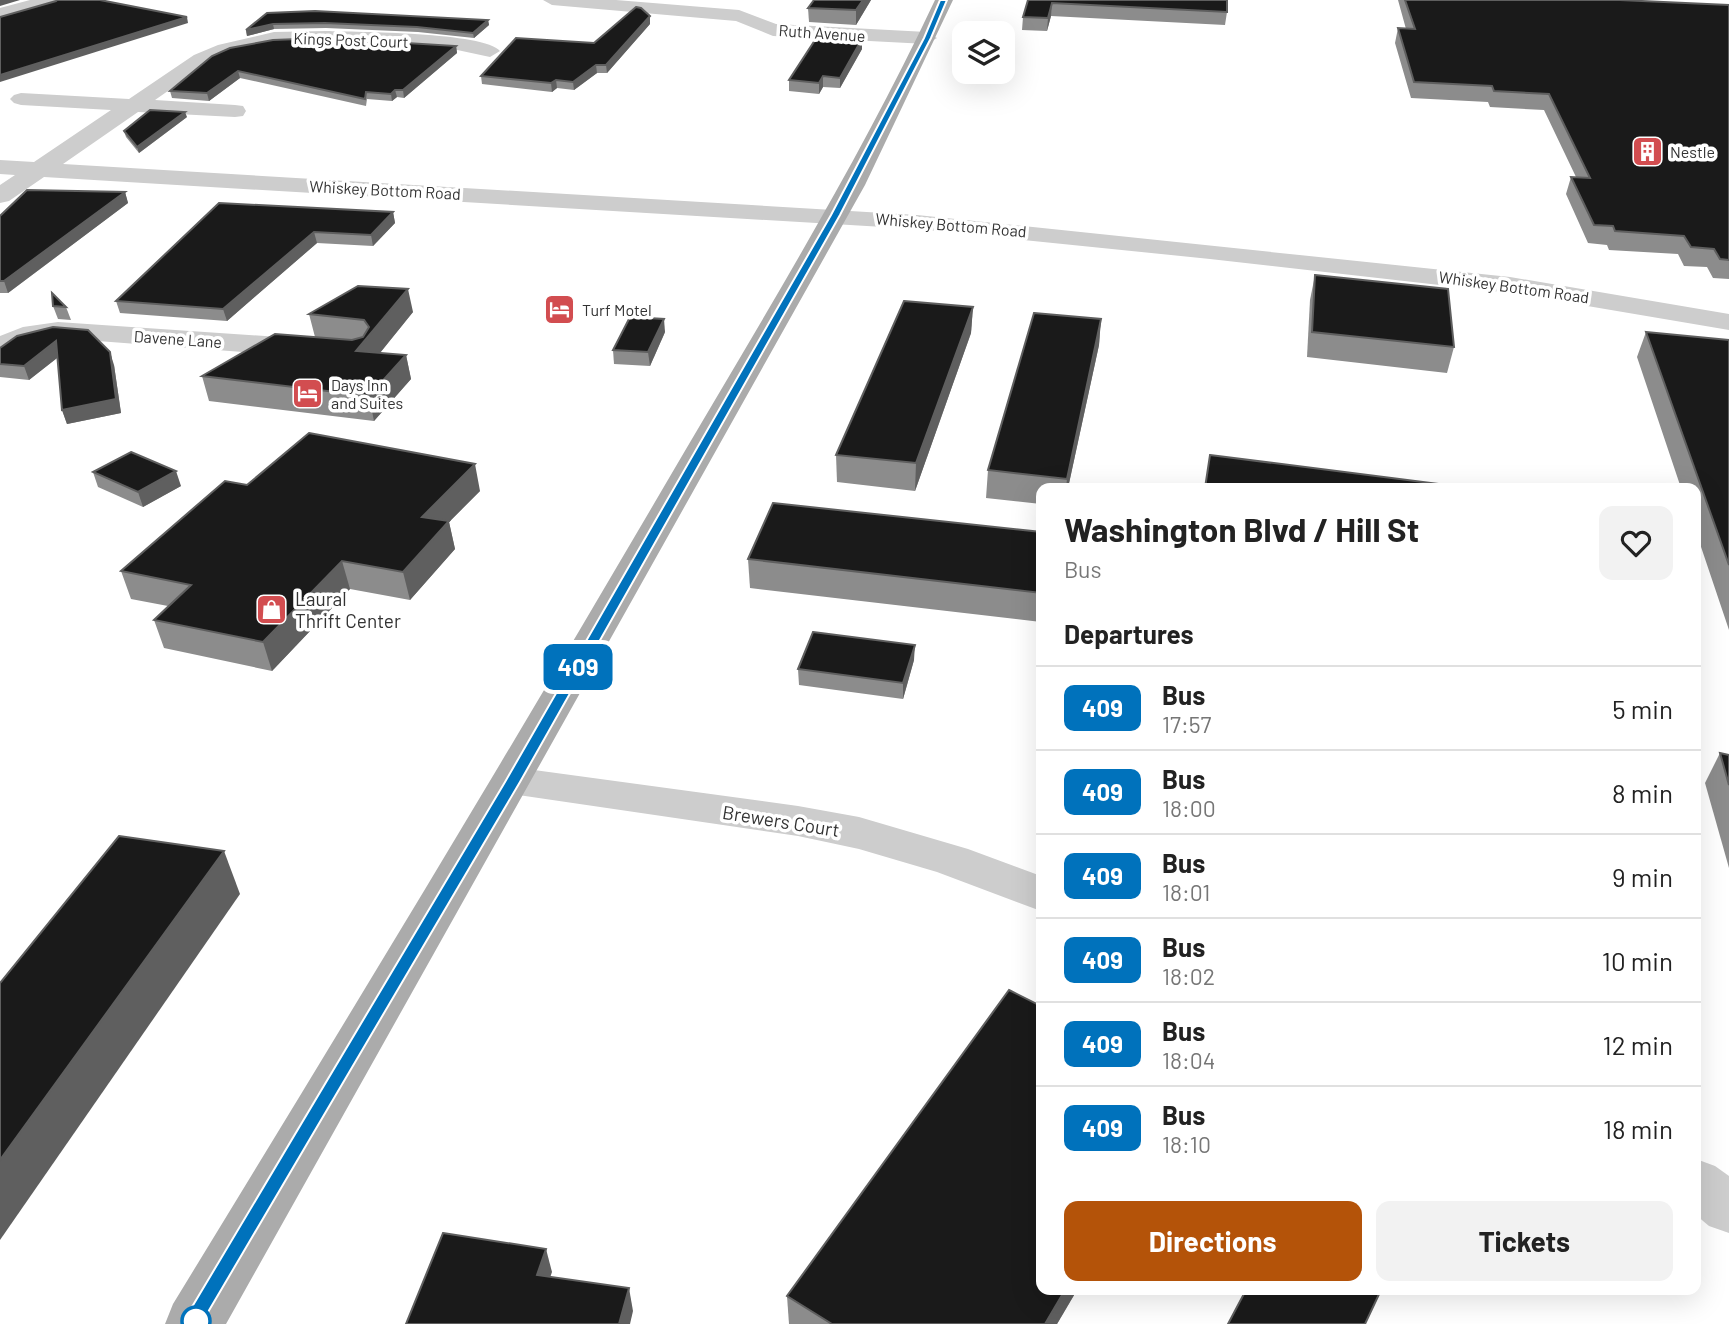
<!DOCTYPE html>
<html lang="en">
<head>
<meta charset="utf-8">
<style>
	body { margin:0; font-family:Barlow,sans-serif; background:#f2f2f2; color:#222; height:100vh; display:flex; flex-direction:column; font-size:26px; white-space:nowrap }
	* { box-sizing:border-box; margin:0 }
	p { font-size:23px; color:#767676 }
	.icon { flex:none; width:38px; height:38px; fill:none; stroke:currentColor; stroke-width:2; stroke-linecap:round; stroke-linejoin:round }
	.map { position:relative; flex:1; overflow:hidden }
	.panel { position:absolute; left:1036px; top:483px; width:665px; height:812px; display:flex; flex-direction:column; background:#fff; border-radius:14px; box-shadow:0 7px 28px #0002 }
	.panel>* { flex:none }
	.badge { padding:0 14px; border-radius:10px; font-size:24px; line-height:46px }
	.buttons { position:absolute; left:952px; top:21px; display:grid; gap:14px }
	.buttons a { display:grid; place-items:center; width:63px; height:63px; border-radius:14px; background:#fff; box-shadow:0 7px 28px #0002; font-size:35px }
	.map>.badge { position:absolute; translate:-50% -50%; box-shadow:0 0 0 4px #fff }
	h2 { padding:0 28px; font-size:26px; line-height:63px }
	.round { display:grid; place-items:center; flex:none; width:74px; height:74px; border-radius:14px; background:#f2f2f2 }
	.summary { display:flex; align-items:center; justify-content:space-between; height:119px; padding:0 28px }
	h1 { font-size:33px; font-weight:700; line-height:52px }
	.primary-button { display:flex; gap:14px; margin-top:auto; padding:14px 28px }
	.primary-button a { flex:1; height:80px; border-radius:14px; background:#b45309; color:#fff; font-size:28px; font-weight:700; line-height:80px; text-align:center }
	.primary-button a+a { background:#f2f2f2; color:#222 }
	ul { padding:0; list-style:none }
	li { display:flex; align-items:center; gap:21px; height:84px; padding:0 28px; border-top:2px solid #e0e0e0 }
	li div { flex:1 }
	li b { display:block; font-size:26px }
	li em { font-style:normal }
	li .badge { min-width:77px; font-weight:700; text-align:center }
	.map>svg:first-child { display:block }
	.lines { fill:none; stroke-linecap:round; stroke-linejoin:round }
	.minor { fill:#cdcdcd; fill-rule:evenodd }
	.major { fill:#ababab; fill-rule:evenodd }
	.wall { fill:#8c8c8c }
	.shaded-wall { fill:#5f5f5f }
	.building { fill:#1a1a1a; stroke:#5f5f5f; stroke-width:2 }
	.line { fill:#0072bc; stroke:#fff; stroke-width:2 }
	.stop-dot { fill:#fff; stroke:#0072bc; stroke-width:3.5 }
	.labels { text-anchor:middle; stroke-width:7; stroke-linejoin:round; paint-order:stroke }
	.far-street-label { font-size:16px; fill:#333; stroke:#fff }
	.far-poi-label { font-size:16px; fill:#333; stroke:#fff; text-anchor:start }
	.poi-label { font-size:19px; fill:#333; stroke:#fff; text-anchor:start }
	.street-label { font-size:19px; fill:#333; stroke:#fff }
</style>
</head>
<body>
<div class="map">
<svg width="1729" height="1324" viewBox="0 0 1729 1324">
	<rect width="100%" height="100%" fill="#fff"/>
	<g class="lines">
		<g class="minor">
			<polygon points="30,0 60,0 57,4 0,20 0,8"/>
			<polygon points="543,0 616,0 739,10 776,24 927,32 937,38 927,44 773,36 736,21 552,5"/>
			<path d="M326,31C355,32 485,32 500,51L490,57L448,48L326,42L274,44L231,53L208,63L155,100L235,105L243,106L246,111L243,116L235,117L138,112L63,164L917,215L1510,277L1729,314V330L1510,293L1210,259L917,229L44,177L9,201L0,203V185L15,175L0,174V160L34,162L111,110L21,105L14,103L10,99L14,95L21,93L129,99L194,55L218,45L274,32Z"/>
			<polygon points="58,322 309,339 319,342 323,348 319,354 309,357 58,338 30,343 0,355 0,336 23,327"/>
			<polygon points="512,767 798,806 859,817 968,849 1041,876 1041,911 937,872 859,849 798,836 497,792 491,782 497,772"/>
			<polygon points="1696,1159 1715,1166 1729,1176 1729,1233 1709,1226 1696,1215"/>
		</g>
		<path class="major" d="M935,0H953L865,185L226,1324H165L173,1304C338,1034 502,764 662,490C756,329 855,170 935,0Z"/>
	</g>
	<g class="wall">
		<polygon points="814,0 871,0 856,25 809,22 808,8"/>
		<polygon points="1028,0 1227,12 1225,25 1051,16 1047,31 1022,30 1023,17"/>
		<polygon points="1398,0 1620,0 1729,5 1729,279 1713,278 1707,267 1684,266 1678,254 1609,250 1607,245 1588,243 1566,194 1571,177 1576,177 1544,110 1490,107 1488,102 1411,98 1395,43 1398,28 1406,29"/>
		<polygon points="267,13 488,20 489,25 474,38 418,32 326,28 274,29 247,36 246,30"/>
		<polygon points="650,24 607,73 597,73 574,90 557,88 552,92 482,84 481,76 594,43"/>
		<polygon points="862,39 862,49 840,88 823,87 819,94 789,91 789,80"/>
		<polygon points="456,46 457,53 404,98 397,97 392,101 367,99 366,106 240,78 209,101 172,98 170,91 212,56"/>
		<polygon points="187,117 139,153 126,137 124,131"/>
		<polygon points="125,192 128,203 8,293 0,293 0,216"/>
		<polygon points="219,203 393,212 395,223 373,246 317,243 227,321 120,313 116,301"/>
		<polygon points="1315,275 1454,347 1447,373 1307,357 1310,300"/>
		<polygon points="53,306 66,307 71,320 58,319"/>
		<polygon points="973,307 971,333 915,491 837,482 836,455"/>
		<polygon points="413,312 380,353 406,355 411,379 374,421 209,401 202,376 315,337 309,314"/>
		<polygon points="1101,319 1099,345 1068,488 1041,488 1041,504 986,498 988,470"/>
		<polygon points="665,332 650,366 614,364 613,350"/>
		<polygon points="1646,332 1729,340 1729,630 1696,532 1696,488 1681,488 1637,357"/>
		<polygon points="0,348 114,365 121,413 67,424 62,410 58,357 29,380 0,377"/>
		<polygon points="93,472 181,486 143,507 98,487"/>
		<polygon points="247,485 480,491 449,522 455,549 410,600 350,589 272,671 164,648 154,620 168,606 131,599 121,571"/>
		<polygon points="1041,532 1041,622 750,588 748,559"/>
		<polygon points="914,660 903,699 799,685 798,669"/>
		<polygon points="1720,753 1729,755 1729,868 1705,783"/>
		<polygon points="1077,1290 1057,1324 789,1324 787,1296"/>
	</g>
	<g class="shaded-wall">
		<polygon points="0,0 20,0 0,6"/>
		<polygon points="863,0 871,0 856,25 856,10"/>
		<polygon points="1052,3 1051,16 1047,31 1048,18"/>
		<polygon points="650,16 650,24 607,73 606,65"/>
		<polygon points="187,17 188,23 0,82 0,75"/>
		<polygon points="488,20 489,25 474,38 473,33"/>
		<polygon points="273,24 274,29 247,36 246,30"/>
		<polygon points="862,39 862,49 840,88 840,78"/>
		<polygon points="456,46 457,53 404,98 403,90"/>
		<polygon points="596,65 597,73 574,90 573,82"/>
		<polygon points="238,71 240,78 209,101 207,93"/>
		<polygon points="823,76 823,87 819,94 819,83"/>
		<polygon points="556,80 557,88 552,92 551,83"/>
		<polygon points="395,90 397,97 392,101 391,94"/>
		<polygon points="185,112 187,117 139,153 137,147"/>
		<polygon points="125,192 128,203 8,293 4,281"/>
		<polygon points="393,212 395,223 373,246 371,235"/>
		<polygon points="314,232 317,243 227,321 223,309"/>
		<polygon points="408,289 413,312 362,375 356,351"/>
		<polygon points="973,307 971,333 915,491 916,463"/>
		<polygon points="664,319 665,332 650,366 648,352"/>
		<polygon points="1101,319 1099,345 1068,488 1066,488 1067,479"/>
		<polygon points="56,341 61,355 29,380 24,366"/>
		<polygon points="110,352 114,365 121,413 67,424 62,410"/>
		<polygon points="406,355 411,379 374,421 369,396"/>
		<polygon points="475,464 480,491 449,522 455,549 410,600 403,572 422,517"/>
		<polygon points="176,471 181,486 143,507 138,492"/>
		<polygon points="342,561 350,589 272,671 263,642"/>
		<polygon points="915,645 914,660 903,699 903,683"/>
		<polygon points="224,851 240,894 0,1240 0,1160"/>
		<polygon points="546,1249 552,1272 543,1298 537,1275"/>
		<polygon points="629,1288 633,1311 630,1324 619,1324"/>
		<polygon points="1065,1290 1077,1290 1057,1324 1045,1324"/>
	</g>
	<g class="building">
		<polygon points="57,0 100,0 187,17 0,75 0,17 56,1"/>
		<polygon points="814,0 863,0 856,10 808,8"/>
		<polygon points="1028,0 1227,0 1227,12 1052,3 1048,18 1023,17"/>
		<polygon points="1405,0 1620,0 1729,5 1729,260 1720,259 1714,249 1691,247 1684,236 1615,231 1613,226 1594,225 1571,177 1590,178 1549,94 1494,91 1492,86 1414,82 1398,28 1415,29"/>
		<polygon points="636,7 641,8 650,16 606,65 596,65 573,82 556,80 551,83 481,76 516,38 594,43"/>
		<polygon points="315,11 488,20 473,33 417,27 325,23 273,24 246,30 267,13"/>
		<polygon points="817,37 862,39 840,78 823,76 819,83 789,80"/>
		<polygon points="325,38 456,46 403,90 395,90 391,94 366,92 365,99 238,71 207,93 170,91 212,56 230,48 273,40"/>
		<polygon points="150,110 185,112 137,147 124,131"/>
		<polygon points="27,190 125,192 4,281 0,281 0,216"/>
		<polygon points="219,203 393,212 371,235 314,232 223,309 116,301"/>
		<polygon points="1315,275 1448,289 1454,347 1312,332"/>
		<polygon points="358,286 408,289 356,351 406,355 369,396 202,376 275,334 352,340 363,337 369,327 364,320 309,314"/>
		<polygon points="52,293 66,307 53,306"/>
		<polygon points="904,301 973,307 916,463 836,455"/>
		<polygon points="1034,313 1101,319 1067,479 988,470"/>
		<polygon points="630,317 664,319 648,352 613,350"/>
		<polygon points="53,327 88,330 110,352 116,399 62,410 56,341 24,366 0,364 0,348 17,336"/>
		<polygon points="1646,332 1729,340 1729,565"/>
		<polygon points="309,433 475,464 422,517 449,521 403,572 342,561 263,642 154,620 191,585 121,571 225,481 247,485"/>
		<polygon points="131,452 176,471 138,492 93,472"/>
		<polygon points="1210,455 1470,488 1205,488"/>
		<polygon points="773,503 1041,532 1041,593 748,559"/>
		<polygon points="813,632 915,645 903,683 798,669"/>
		<polygon points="1720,753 1729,755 1729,785"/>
		<polygon points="119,836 224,851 0,1160 0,983"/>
		<polygon points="1009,990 1041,1006 1041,1290 1065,1290 1045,1324 832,1324 787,1296"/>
		<polygon points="443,1233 546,1249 537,1275 629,1288 619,1324 406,1324"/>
		<polygon points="1246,1290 1381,1290 1365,1324 1228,1324"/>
	</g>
	<polygon class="line" points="940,0 947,0 931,38 840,215 520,782 201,1324 183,1324 186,1317 505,782 831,215 924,38"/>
	<defs>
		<symbol id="building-square" viewBox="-11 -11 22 22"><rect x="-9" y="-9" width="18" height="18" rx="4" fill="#d24d50" stroke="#fff"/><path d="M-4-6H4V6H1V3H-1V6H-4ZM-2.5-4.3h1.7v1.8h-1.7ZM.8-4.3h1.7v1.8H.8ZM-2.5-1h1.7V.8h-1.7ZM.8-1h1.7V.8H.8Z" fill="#fff"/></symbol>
		<symbol id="hotel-square" viewBox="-11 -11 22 22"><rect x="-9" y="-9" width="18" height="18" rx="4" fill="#d24d50" stroke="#fff"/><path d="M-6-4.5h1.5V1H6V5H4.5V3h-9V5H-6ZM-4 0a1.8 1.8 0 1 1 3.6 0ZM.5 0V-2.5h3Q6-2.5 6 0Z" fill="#fff"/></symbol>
		<symbol id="shop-square" viewBox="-11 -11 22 22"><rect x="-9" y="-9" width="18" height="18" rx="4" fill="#d24d50" stroke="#fff"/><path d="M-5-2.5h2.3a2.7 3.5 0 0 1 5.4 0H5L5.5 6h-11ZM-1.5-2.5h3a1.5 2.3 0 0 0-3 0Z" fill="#fff"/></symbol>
	</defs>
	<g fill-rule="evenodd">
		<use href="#building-square" x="1630" y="134" width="35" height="35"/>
		<use href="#hotel-square" x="542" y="292" width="35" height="35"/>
		<use href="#hotel-square" x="290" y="376" width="35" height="35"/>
		<use href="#shop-square" x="254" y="592" width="35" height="35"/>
	</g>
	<circle class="stop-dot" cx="196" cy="1321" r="14"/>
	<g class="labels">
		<g class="far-street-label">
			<text transform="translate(822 33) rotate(4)" y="6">Ruth Avenue</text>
			<text transform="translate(351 40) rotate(2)" y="6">Kings Post Court</text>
			<text transform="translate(385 190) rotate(3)" y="6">Whiskey Bottom Road</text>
			<text transform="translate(951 225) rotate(5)" y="6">Whiskey Bottom Road</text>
			<text transform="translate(1514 287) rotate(8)" y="6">Whiskey Bottom Road</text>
			<text transform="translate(178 339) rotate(4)" y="6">Davene Lane</text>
		</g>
		<g class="far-poi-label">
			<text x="1670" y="158">Nestle</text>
			<text x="582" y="316">Turf Motel</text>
			<text x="331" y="391">Days Inn<tspan x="331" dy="18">and Suites</tspan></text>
		</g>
		<g class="poi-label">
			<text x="295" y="606">Laural<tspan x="295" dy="22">Thrift Center</tspan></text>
		</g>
		<g class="street-label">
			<text transform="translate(781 821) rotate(9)" y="7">Brewers Court</text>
		</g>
	</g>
</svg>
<div class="buttons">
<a><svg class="icon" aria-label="layers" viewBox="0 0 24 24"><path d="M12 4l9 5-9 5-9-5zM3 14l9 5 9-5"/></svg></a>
</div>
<b class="badge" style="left:578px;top:667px;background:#0072bc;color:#fff">409</b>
<section class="panel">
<div class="summary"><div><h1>Washington Blvd / Hill St</h1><p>Bus</p></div><a class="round"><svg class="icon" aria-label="heart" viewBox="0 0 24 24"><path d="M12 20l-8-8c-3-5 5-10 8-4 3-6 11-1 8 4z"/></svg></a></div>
<h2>Departures</h2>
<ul>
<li><span class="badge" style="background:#0072bc;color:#fff">409</span><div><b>Bus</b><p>17:57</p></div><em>5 min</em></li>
<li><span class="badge" style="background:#0072bc;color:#fff">409</span><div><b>Bus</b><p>18:00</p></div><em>8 min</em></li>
<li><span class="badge" style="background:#0072bc;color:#fff">409</span><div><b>Bus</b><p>18:01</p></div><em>9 min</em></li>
<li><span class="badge" style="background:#0072bc;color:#fff">409</span><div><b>Bus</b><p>18:02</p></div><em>10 min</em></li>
<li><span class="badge" style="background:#0072bc;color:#fff">409</span><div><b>Bus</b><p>18:04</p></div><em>12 min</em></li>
<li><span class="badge" style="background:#0072bc;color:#fff">409</span><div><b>Bus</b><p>18:10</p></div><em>18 min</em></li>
</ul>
<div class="primary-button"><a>Directions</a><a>Tickets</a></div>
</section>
</div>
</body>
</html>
